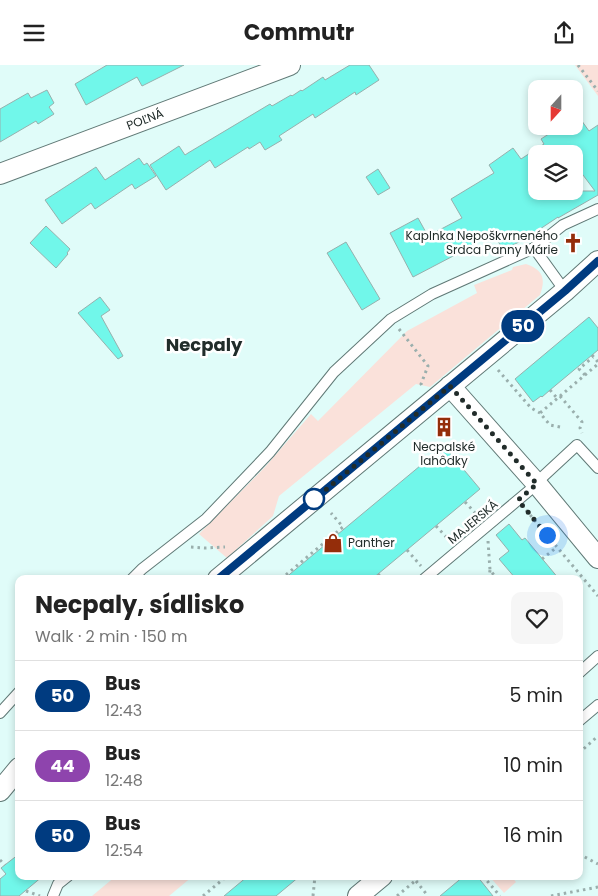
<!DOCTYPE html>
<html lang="en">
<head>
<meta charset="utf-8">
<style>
	body { margin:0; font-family:Poppins,sans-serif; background:#f6f6f6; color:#222; height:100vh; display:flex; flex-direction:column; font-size:19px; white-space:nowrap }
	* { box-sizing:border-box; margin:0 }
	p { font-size:16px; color:#767676 }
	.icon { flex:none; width:28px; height:28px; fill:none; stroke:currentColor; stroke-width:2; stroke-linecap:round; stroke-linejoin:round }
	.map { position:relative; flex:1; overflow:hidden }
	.side { position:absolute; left:15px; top:510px; width:568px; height:305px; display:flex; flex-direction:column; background:#fff; border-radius:10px; box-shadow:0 2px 8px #0003 }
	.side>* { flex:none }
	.badge { padding:0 10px; border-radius:16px; font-size:18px; line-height:32px }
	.needle { width:32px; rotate:201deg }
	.controls { position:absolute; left:528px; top:15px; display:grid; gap:10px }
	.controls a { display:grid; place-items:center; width:55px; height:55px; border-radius:10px; background:#fff; box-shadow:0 2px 8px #0003; font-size:25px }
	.you { position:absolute; width:25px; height:25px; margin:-12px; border:4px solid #fff; border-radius:50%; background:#1a73e8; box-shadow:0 0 0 8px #1a73e833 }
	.map>.badge { position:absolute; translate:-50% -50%; box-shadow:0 0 0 2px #fff }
	.round { display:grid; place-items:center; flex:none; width:52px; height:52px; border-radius:10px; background:#f6f6f6 }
	.overview { display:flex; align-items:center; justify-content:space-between; height:85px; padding:0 20px }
	h1 { font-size:24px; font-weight:700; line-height:38px }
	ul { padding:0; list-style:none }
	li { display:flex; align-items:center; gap:15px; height:70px; padding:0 20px; border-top:1px solid #e0e0e0 }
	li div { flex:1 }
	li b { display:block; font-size:19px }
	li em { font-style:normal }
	li .badge { min-width:55px; font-weight:700; text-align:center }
	header { display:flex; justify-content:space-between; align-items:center; height:65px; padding:0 20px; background:#fff; font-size:22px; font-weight:700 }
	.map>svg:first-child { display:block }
	.green { fill:#fae1da }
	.building { fill:#71f7ea; stroke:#96b0ad; fill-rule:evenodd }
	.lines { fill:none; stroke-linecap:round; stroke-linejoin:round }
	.service-casing { stroke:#607976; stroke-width:12 }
	.minor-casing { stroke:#607976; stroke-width:22 }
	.path { stroke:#9aafad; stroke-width:3; stroke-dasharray:2.5 4; stroke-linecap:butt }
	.service { stroke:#fff; stroke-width:10 }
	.minor { stroke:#fff; stroke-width:20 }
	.line-casing { stroke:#fff; stroke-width:11 }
	.line { stroke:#003b80; stroke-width:8 }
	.walk { stroke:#212c2a; stroke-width:5; stroke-dasharray:0 9 }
	.stop-dot { fill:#fff; stroke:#003b80; stroke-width:2.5 }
	.labels { text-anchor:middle; stroke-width:5; stroke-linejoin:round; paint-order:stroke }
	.street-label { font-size:12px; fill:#212c2a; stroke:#fff }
	.poi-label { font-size:12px; fill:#212c2a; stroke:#fff; text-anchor:end }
	.district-label { font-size:18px; font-weight:bold; fill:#212c2a; stroke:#fff }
</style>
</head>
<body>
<header><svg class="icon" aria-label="menu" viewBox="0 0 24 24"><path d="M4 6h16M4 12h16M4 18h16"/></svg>Commutr<svg class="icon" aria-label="share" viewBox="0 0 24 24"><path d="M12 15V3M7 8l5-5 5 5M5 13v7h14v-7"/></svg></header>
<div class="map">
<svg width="598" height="831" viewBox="0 0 598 831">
	<rect width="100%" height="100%" fill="#e0fcf9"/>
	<g class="green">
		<polygon points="575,0 598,0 598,31"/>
		<path d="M526,199C543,205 546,213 540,230L430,322L416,319L279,431L273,451L227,493L199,469L265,402L311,349L318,356L407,266L477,228L474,220L512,205L513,202Z"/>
		<polygon points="116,811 193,811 169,831 92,831"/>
		<polygon points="489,811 511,811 516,817 504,828"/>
	</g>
	<g class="building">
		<polygon points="107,0 184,0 142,21 137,12 86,40 75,19"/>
		<polygon points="350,0 369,0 379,15 356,30 355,27 315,53 313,49 279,71 282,75 265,85 260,77 249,84 248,82 215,103 210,95 166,125 150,100 179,81 185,90 188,88 270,39 272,41 291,30 292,31 301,25 302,26 323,12 325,15"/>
		<polygon points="47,25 54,38 49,42 54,49 38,59 36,56 0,77 0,44 28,28 31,33"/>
		<path d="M574,45L589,66L598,60V130L558,153V152L525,174L503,185L493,167L457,189L413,212L390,168L418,153L428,171L462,153L451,134L494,108L489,100L513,83L521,94L544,79L541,74L561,61H574ZM536,89H574V98L595,126H536Z"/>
		<polygon points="139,93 144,100 147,98 156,111 135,124 132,119 95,144 91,138 62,159 45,135 96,102 105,115"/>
		<polygon points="378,104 390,123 378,130 366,112"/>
		<polygon points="46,161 70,184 67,188 68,189 56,203 30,178"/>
		<polygon points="346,177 380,234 362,245 327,188"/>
		<polygon points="100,232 110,245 101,251 123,291 118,294 78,248"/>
		<polygon points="589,252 598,263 598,285 550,325 542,332 541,331 533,337 515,314"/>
		<polygon points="444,381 480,424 372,514 284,514"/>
		<polygon points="509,459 522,475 525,473 559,514 516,514 499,494 509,486 496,470"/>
		<polygon points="19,789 19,811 43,811 19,831 0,831 0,814 6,809 1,803"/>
		<polygon points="248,811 300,811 276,831 224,831"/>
		<polygon points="464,811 477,811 493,831 440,831"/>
	</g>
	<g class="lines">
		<defs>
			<g id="service">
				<polyline points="534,183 565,226"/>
				<polyline points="536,418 577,380 598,403"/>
				<polyline points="132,514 142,504 206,454 270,387 334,307 391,254 432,229 534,183 563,160 598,144"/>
				<polyline points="424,514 537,419"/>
				<polyline points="579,608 598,591"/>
				<polyline points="0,648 19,627"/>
				<polyline points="579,656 598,640"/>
				<polyline points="53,831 58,819 68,811"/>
			</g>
			<g id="minor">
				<path id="s1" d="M0,109L290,0"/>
				<polyline points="450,321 537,419 598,493"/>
				<polyline points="218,514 565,226 598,196"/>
				<polyline points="0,726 19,703"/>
				<polyline points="358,831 382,811"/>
			</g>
		</defs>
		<use href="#service" class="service-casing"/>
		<use href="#minor" class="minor-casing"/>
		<g class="path">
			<polyline points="578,0 598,26"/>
			<polyline points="399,264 428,301 421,319 422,321"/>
			<polyline points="592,290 598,297"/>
			<polyline points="498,305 531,343 540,348"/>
			<polyline points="585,310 579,304 593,292"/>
			<polyline points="550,325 557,333"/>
			<polyline points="560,331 582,357 580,363 582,368"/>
			<polyline points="560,362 550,360 540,348 598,299"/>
			<polyline points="465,437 478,451"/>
			<polyline points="526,445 598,531"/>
			<polyline points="436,461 449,475"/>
			<polyline points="488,476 490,505 497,514"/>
			<polyline points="191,482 205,483 225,482"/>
			<polyline points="407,485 421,501"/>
			<polyline points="542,494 557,482"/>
			<polyline points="378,509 382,514"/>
			<polyline points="281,514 343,462 331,448"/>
			<polyline points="489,514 490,505"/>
			<polyline points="579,688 598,671"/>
			<polyline points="17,768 19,770"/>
			<polyline points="579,789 598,799"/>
			<polyline points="0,795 5,800"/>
			<polyline points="461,811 462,813"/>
			<polyline points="483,811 500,831"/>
			<polyline points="416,816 428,831"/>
			<polyline points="26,826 40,831"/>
			<polyline points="203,831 227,811"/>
			<polyline points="313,831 315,811"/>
			<polyline points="397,831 421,811"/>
			<polyline points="551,831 598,822"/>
		</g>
		<use href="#service" class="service"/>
		<use href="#minor" class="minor"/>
	</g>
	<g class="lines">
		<defs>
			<polyline id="line" points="218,514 565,226 598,196"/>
		</defs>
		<use href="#line" class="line-casing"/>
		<use href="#line" class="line"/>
		<polyline class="walk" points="314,434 310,438 450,321 537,419 518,435 547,470"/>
	</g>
	<defs>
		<symbol id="church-bare" viewBox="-9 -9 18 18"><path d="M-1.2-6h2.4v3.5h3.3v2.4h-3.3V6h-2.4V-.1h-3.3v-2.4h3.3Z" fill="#942d0a" stroke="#fff" stroke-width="2.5" paint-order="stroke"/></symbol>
		<symbol id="building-bare" viewBox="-9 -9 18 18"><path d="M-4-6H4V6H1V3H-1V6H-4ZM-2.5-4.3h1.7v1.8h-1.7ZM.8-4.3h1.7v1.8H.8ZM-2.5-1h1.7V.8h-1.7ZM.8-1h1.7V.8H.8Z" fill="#942d0a" stroke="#fff" stroke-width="2.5" paint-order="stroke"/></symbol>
		<symbol id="shop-bare" viewBox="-9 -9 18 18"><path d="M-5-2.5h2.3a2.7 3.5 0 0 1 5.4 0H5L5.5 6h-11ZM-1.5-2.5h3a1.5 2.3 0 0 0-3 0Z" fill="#942d0a" stroke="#fff" stroke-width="2.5" paint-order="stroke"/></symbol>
	</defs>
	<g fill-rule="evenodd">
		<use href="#church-bare" x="559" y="164" width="28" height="28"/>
		<use href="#building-bare" x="430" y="348" width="28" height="28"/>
		<use href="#shop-bare" x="319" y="464" width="28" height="28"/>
	</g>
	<circle class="stop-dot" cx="314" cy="434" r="10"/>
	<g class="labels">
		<g class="street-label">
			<text dy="4" stroke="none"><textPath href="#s1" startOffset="155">POĽNÁ</textPath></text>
			<text transform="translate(473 457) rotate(-40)" y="4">MAJERSKÁ</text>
		</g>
		<g class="poi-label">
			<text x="558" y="175">Kaplnka Nepoškvrneného<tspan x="558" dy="14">Srdca Panny Márie</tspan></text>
			<text x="444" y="386" text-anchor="middle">Necpalské<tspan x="444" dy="14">lahôdky</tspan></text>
			<text x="348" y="482" text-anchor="start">Panther</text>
		</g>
		<g class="district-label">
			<text x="204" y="286">Necpaly</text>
		</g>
	</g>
</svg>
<div class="controls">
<a><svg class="needle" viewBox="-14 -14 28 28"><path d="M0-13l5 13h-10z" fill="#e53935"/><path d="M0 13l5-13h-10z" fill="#767676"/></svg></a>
<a><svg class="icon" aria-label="layers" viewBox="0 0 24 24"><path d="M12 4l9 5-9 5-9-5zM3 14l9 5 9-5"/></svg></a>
</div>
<div class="you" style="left:547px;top:470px"></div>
<b class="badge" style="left:523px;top:261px;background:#003b80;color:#fff">50</b>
<section class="side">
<div class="overview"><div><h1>Necpaly, sídlisko</h1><p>Walk · 2 min · 150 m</p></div><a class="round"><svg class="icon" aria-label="heart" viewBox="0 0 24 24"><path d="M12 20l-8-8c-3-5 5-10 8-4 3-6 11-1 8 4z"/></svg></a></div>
<ul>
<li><span class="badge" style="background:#003b80;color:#fff">50</span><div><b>Bus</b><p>12:43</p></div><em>5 min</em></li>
<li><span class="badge" style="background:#8e44ad;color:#fff">44</span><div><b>Bus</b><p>12:48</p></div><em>10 min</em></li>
<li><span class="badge" style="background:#003b80;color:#fff">50</span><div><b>Bus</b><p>12:54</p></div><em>16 min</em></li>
</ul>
</section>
</div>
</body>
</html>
